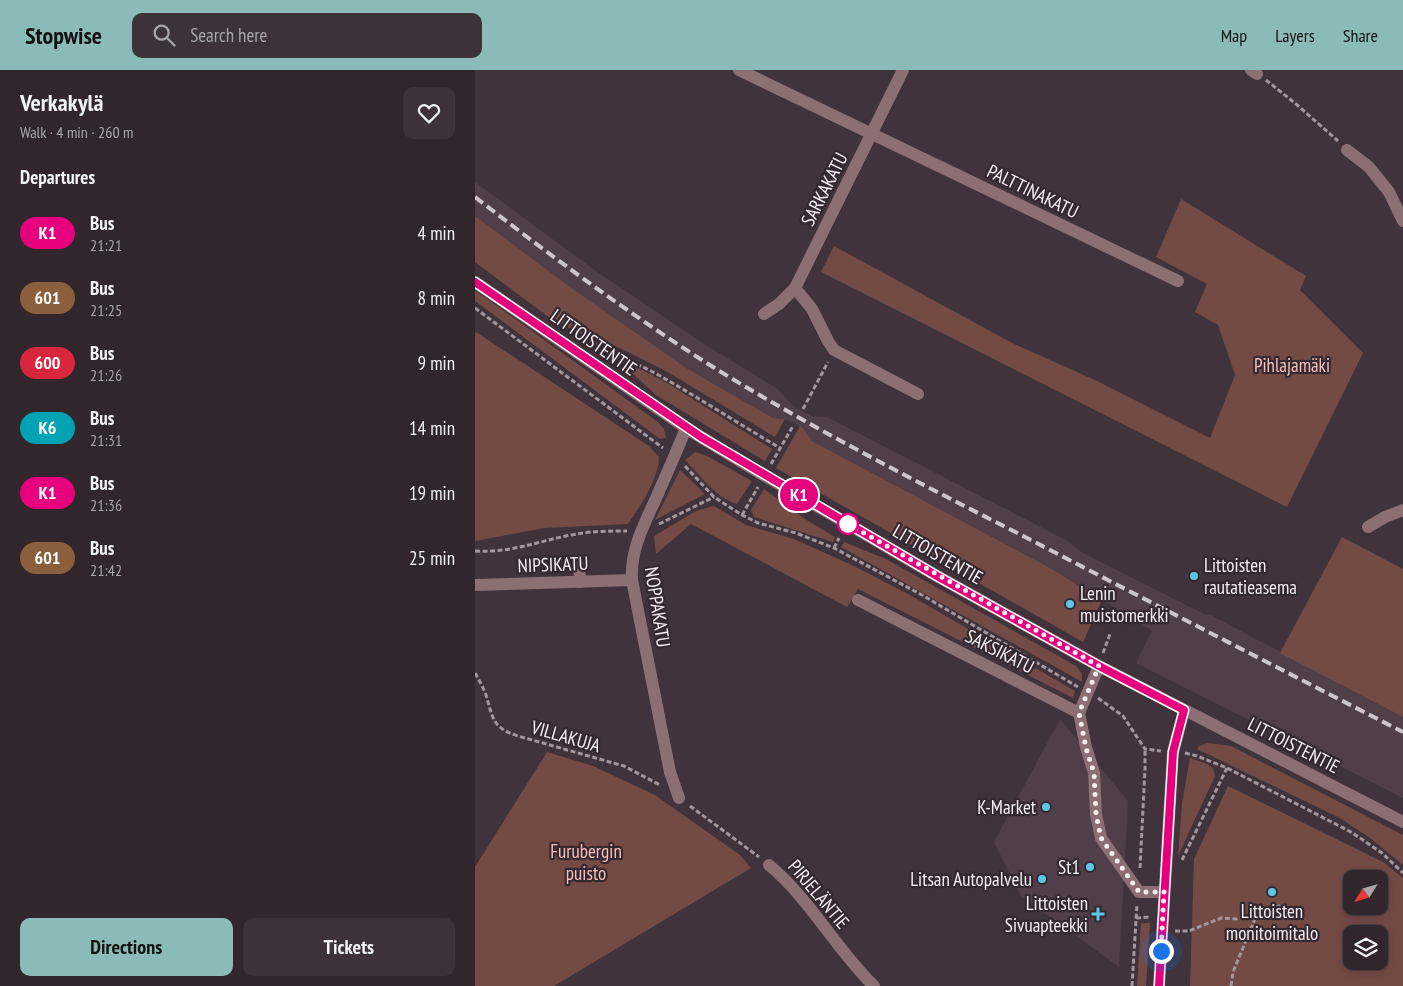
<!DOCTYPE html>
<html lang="en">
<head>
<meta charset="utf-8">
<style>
	body { margin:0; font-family:"PT Sans Narrow",sans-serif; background:#3c3238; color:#f1f3f6; height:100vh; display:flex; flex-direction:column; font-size:19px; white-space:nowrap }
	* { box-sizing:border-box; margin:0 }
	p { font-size:16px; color:#a8a5a9 }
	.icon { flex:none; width:28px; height:28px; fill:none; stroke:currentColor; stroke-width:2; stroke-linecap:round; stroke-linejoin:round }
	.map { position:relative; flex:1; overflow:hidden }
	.sheet { display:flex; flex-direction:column; background:#30262c; width:475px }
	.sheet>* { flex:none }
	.badge { padding:0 10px; border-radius:16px; font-size:18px; line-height:32px }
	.needle { width:32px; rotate:233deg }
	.buttons { position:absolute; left:868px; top:800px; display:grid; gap:10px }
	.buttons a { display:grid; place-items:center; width:45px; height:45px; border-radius:10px; background:#30262c; box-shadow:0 2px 8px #0003,0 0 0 1px #4b4348; font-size:25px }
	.you { position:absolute; width:25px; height:25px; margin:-12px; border:4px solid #fff; border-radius:50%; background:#1a73e8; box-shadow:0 0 0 8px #1a73e833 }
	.map>.badge { position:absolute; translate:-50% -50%; box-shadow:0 0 0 2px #fff }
	h2 { padding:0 20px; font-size:19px; line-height:45px }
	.round { display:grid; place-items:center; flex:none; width:52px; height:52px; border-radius:10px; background:#3c3238 }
	.head { display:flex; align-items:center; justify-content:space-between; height:85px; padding:0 20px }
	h1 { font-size:24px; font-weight:700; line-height:38px }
	.primary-button { display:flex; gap:10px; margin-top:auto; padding:10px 20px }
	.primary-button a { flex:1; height:58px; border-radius:10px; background:#8bbbb9; color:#111; font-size:20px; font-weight:700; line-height:58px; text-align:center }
	.primary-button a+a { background:#3c3238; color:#f1f3f6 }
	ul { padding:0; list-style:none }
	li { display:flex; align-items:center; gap:15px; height:65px; padding:0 20px }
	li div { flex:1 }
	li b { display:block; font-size:19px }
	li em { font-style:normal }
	li .badge { min-width:55px; font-weight:700; text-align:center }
	header { display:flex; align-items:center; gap:30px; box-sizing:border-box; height:70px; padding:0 25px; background:#8bbbb9; color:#111 }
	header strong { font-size:24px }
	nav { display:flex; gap:28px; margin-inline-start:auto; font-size:18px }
	.search { width:350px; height:45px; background:#3c3238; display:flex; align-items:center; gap:12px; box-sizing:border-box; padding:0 18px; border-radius:10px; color:#a8a5a9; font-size:19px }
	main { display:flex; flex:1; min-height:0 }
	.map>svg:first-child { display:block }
	.built { fill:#503e49 }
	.green { fill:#744a44; fill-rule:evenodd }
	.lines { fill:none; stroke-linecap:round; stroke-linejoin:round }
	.path { stroke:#a1979c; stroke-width:3; stroke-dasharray:5 2.5; stroke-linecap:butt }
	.minor { stroke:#8c6f75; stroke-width:12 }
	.rail { stroke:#cec5ca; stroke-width:4; stroke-dasharray:10 5; stroke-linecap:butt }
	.line-casing { stroke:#fff; stroke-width:11 }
	.line { stroke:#e6007e; stroke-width:8 }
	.walk { stroke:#f6eef2; stroke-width:5; stroke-dasharray:0 9 }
	.stop-dot { fill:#fff; stroke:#e6007e; stroke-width:2.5 }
	.poi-dot { fill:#5dc7e8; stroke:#352931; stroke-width:2 }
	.labels { text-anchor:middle; stroke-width:4.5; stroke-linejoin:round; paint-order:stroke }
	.street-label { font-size:19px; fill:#f6eef2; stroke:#352931 }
	.park-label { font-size:19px; fill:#fac0b7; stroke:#352931 }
	.poi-label { font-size:19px; fill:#f6eef2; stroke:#352931; text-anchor:end }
</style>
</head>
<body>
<header>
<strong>Stopwise</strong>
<div class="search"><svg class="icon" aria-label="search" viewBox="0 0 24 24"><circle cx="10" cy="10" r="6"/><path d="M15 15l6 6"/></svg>Search here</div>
<nav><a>Map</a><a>Layers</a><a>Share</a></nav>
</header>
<main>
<section class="sheet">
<div class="head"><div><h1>Verkakylä</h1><p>Walk · 4 min · 260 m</p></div><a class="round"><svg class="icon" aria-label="heart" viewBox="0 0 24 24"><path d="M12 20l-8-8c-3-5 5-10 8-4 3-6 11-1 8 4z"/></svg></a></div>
<h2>Departures</h2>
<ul>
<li><span class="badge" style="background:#e6007e;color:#fff">K1</span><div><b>Bus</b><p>21:21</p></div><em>4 min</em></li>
<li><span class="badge" style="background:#8b5e3c;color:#fff">601</span><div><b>Bus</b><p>21:25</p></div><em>8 min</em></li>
<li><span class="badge" style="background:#d7263d;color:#fff">600</span><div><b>Bus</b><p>21:26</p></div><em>9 min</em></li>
<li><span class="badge" style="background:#00a3b4;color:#fff">K6</span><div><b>Bus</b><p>21:31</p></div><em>14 min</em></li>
<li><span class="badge" style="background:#e6007e;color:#fff">K1</span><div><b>Bus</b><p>21:36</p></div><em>19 min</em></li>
<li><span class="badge" style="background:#8b5e3c;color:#fff">601</span><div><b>Bus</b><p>21:42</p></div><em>25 min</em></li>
</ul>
<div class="primary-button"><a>Directions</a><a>Tickets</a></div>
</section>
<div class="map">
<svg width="928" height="916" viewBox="0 0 928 916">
	<rect width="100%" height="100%" fill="#40333b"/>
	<g class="built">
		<polygon points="0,112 121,201 231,275 303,319 317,335 336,346 352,347 591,470 608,483 729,544 736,545 928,647 928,728 661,593 677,561 577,499 337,371 328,358 310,349 298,348 213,299 98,219 0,146"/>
		<polygon points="585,649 653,731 644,897 546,826 519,772"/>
	</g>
	<g class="green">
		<polygon points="706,129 831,206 825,220 888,283 812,437 346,202 359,176 537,273 622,311 735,368 760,305 743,255 720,242 732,214 681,187"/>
		<polygon points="0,146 98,219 213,299 298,348 310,349 300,367 191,301 145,278 118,270 75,248 0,192"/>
		<polygon points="0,220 183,352 189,359 191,368 185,369 0,231"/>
		<path d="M1,262L174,376L184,387C184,409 165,436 153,454L70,458L0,471V263Z"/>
		<polygon points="147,290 189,311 297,379 290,391 181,325 147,294"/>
		<polygon points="325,356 328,358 337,371 577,499 627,530 608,572 301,398"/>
		<path d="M220,382L232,386L277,411L262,434C241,428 225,405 210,390Z"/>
		<polygon points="205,400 230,424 180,450"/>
		<polygon points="289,419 330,449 360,467 358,472 279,447 276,440"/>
		<polygon points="239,436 271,455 319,469 381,497 433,524 600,621 598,628 383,519 372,537 216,454 181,484 179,466 221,441"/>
		<polygon points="867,467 928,499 928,647 805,583"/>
		<polygon points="369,472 411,489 601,596 607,604 607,612 366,477"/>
		<polygon points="732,673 756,676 928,765 928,795 895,768 865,748 722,679 724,676"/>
		<polygon points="72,682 118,696 180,725 265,785 276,798 79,916 0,916 0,797"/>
		<polygon points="715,688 732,694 738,698 740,706 703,786 707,733"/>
		<path d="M753,716L908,792L928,808V916H715L719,789ZM876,809H904V836H876ZM876,864H904V891H876Z"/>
		<polygon points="666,853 675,853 671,916 662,916"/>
	</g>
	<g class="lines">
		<g class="path">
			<polyline points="791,10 821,34 863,71"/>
			<polyline points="0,238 188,378"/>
			<path d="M108,267C133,283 161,292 187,307C227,330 266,355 305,378"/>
			<polyline points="328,339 353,292"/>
			<polyline points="296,394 318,356"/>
			<polyline points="210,396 239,427 267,445 283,453 321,463 359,478 447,525 603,617"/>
			<polyline points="267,445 283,417"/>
			<polyline points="184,454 239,427"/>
			<polyline points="359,478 364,468"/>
			<path d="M0,481C39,483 65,470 102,464C117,461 137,461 152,461"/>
			<polyline points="628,583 635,564"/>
			<path d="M0,603C4,610 8,617 11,625C18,648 17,658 43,666L149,696L185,715"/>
			<polyline points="623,628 648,646 670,679 686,681"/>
			<polyline points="710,683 722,686 752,698 876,762 907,783 928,803"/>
			<polyline points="215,736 284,787"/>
			<polyline points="707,790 752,698"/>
			<polyline points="665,798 670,699 670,679"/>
			<polyline points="661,848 675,847"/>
			<polyline points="700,861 714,861 746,848 762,849 773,847 807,835"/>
			<polyline points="657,916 662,834"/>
			<polyline points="756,916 758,902 782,844"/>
		</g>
		<g class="minor">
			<polyline points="264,0 703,211"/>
			<polyline points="776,0 782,4"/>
			<polyline points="872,80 894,97 914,122 928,151"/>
			<polyline points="0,212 211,358 285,403 462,506 624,596 928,752"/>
			<polyline points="320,218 337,239 353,271 359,280 443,324"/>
			<polyline points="289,244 304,234 320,218 428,0"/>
			<polyline points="893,457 910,447 928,440"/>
			<polyline points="104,496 105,512"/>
			<polyline points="0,515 157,510"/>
			<polyline points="383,530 604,643 624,596"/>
			<polyline points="604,643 611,677 619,703 621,744 626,768 664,822 689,822"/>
			<path d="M204,728L195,702L157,510C155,479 170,453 182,426C192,403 202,381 211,358"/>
			<path d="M294,795C335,829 361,879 399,916"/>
			<polyline points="684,916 698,682 709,640"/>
		</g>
		<path class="rail" d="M0,127C80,189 161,249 246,302C346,363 450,416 554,469C679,534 803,598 928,662"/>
	</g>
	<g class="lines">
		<defs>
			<polyline id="line" points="0,212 226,367 462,506 624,596 709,640 698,682 684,916"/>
		</defs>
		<use href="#line" class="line-casing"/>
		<use href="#line" class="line"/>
		<polyline class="walk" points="373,454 624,596 604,643 611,678 619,703 621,744 626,768 664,822 689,822 686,881"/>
	</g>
	<circle class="stop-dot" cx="373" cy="454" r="10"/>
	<g class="poi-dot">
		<circle cx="719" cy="506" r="5"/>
		<circle cx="595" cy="534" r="5"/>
		<circle cx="571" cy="737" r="5"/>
		<circle cx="615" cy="797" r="5"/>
		<circle cx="567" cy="809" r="5"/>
		<circle cx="797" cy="822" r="5"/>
		<path d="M620.5 836.5h5v5h5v5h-5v5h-5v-5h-5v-5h5z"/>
	</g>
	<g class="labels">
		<g class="street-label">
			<text transform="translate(349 119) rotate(-63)" y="7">SARKAKATU</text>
			<text transform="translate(558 121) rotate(26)" y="7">PALTTINAKATU</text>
			<text transform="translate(119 272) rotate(35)" y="7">LITTOISTENTIE</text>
			<text transform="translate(463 484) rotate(30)" y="7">LITTOISTENTIE</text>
			<text transform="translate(78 494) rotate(-2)" y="7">NIPSIKATU</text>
			<text transform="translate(183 537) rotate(81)" y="7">NOPPAKATU</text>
			<text transform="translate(525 581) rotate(27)" y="7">SAKSIKATU</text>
			<text transform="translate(91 666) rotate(16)" y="7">VILLAKUJA</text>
			<text transform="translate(819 675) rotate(27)" y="7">LITTOISTENTIE</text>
			<text transform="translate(344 824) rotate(50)" y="7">PIRJELÄNTIE</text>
		</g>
		<g class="park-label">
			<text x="817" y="302">Pihlajamäki</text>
			<text x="111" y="788">Furubergin<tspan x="111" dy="22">puisto</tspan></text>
		</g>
		<g class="poi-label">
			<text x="729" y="502" text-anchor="start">Littoisten<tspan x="729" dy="22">rautatieasema</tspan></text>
			<text x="605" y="530" text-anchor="start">Lenin<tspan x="605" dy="22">muistomerkki</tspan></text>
			<text x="561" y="744">K-Market</text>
			<text x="605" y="804">St1</text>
			<text x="557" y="816">Litsan Autopalvelu</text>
			<text x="613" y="840">Littoisten<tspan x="613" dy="22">Sivuapteekki</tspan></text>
			<text x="797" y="848" text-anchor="middle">Littoisten<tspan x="797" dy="22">monitoimitalo</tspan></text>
		</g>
	</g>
</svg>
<div class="buttons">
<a><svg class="needle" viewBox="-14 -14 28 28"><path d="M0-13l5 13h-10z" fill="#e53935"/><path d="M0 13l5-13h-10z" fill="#a8a5a9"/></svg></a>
<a><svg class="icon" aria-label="layers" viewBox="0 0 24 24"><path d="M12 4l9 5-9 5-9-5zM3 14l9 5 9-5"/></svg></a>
</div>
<div class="you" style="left:686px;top:881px"></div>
<b class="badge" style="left:324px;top:425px;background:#e6007e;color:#fff">K1</b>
</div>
</main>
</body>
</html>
